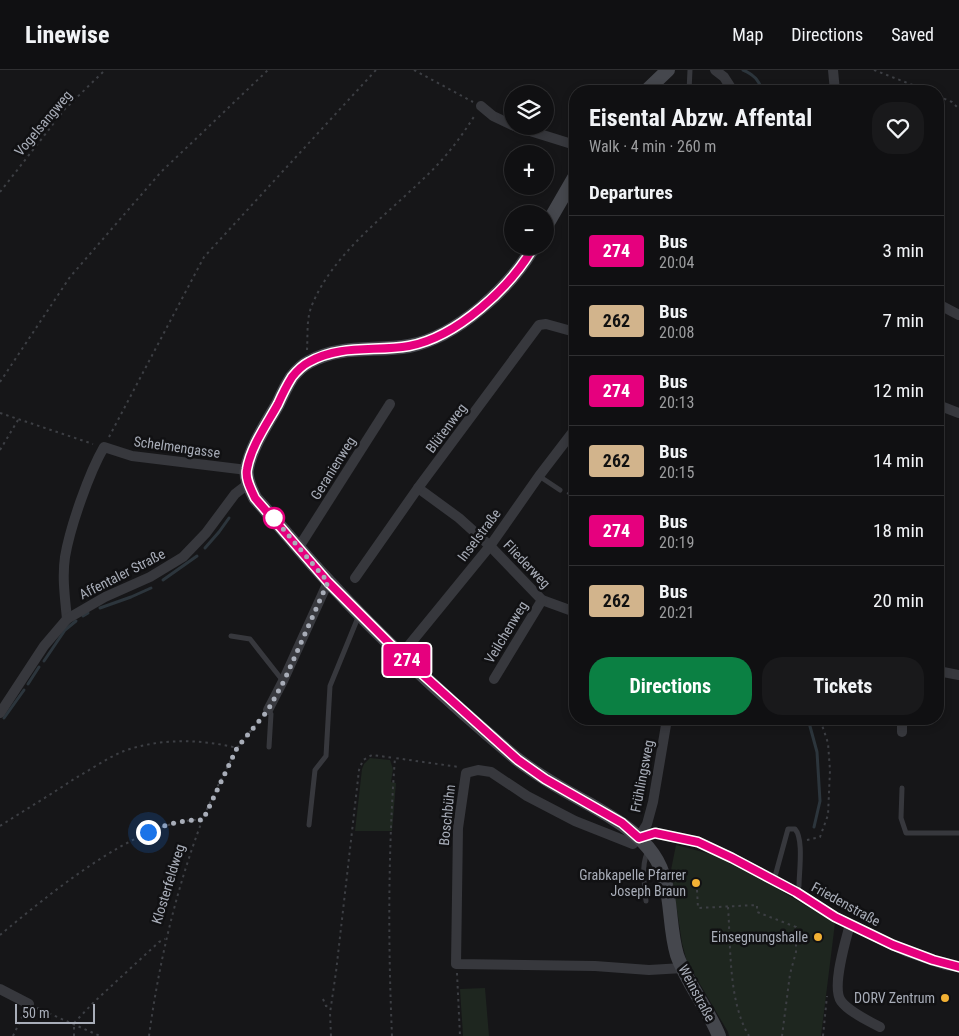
<!DOCTYPE html>
<html lang="en">
<head>
<meta charset="utf-8">
<style>
	body { margin:0; font-family:"Roboto Condensed",sans-serif; background:#19191b; color:#f1f3f6; height:100vh; display:flex; flex-direction:column; font-size:19px; white-space:nowrap }
	* { box-sizing:border-box; margin:0 }
	p { font-size:16px; color:#9c9d9f }
	.icon { flex:none; width:28px; height:28px; fill:none; stroke:currentColor; stroke-width:2; stroke-linecap:round; stroke-linejoin:round }
	.map { position:relative; flex:1; overflow:hidden }
	.sheet { position:absolute; left:569px; top:15px; width:375px; height:640px; display:flex; flex-direction:column; background:#101012; border-radius:20px; box-shadow:0 2px 8px #0003,0 0 0 1px #303032 }
	.sheet>* { flex:none }
	.badge { padding:0 10px; border-radius:4px; font-size:18px; line-height:32px }
	.controls { position:absolute; left:504px; top:15px; display:grid; gap:10px }
	.controls a { display:grid; place-items:center; width:50px; height:50px; border-radius:50%; background:#101012; box-shadow:0 2px 8px #0003,0 0 0 1px #303032; font-size:25px }
	.scale { position:absolute; left:15px; bottom:12px; width:80px; box-sizing:border-box; padding-left:5px; border:2px solid #a8adb8; border-top:0; font-size:14px; line-height:18px; white-space:nowrap; color:#a8adb8; -webkit-text-stroke:4px #111113; paint-order:stroke }
	.you { position:absolute; width:25px; height:25px; margin:-12px; border:4px solid #fff; border-radius:50%; background:#1a73e8; box-shadow:0 0 0 8px #1a73e833 }
	.map>.badge { position:absolute; translate:-50% -50%; box-shadow:0 0 0 2px #fff }
	h2 { padding:0 20px; font-size:19px; line-height:45px }
	.round { display:grid; place-items:center; flex:none; width:52px; height:52px; border-radius:20px; background:#19191b }
	.headline { display:flex; align-items:center; justify-content:space-between; height:85px; padding:0 20px }
	h1 { font-size:24px; font-weight:700; line-height:38px }
	.action { display:flex; gap:10px; margin-top:auto; padding:10px 20px }
	.action a { flex:1; height:58px; border-radius:20px; background:#0b8043; color:#fff; font-size:20px; font-weight:700; line-height:58px; text-align:center }
	.action a+a { background:#19191b; color:#f1f3f6 }
	ul { padding:0; list-style:none }
	li { display:flex; align-items:center; gap:15px; height:70px; padding:0 20px; border-top:1px solid #303032 }
	li div { flex:1 }
	li b { display:block; font-size:19px }
	li em { font-style:normal }
	li .badge { min-width:55px; font-weight:700; text-align:center }
	header { display:flex; align-items:center; gap:30px; box-sizing:border-box; height:70px; padding:0 25px; background:#101012; border-bottom:1px solid #303032 }
	header strong { font-size:24px }
	nav { display:flex; gap:28px; margin-inline-start:auto; font-size:18px }
	.map>svg:first-child { display:block }
	.green { fill:#1e261f }
	.lines { fill:none; stroke-linecap:round; stroke-linejoin:round }
	.stream { stroke:#2c353c; stroke-width:3 }
	.path { stroke:#3d3f44; stroke-width:2; stroke-dasharray:2.5 4; stroke-linecap:butt }
	.service { stroke:#37383d; stroke-width:5 }
	.minor { stroke:#37383d; stroke-width:10 }
	.secondary { stroke:#45474d; stroke-width:14 }
	.line-casing { stroke:#fff; stroke-width:11 }
	.line { stroke:#e6007e; stroke-width:8 }
	.walk { stroke:#a8adb8; stroke-width:5; stroke-dasharray:0 9 }
	.stop-dot { fill:#fff; stroke:#e6007e; stroke-width:2.5 }
	.poi-dot { fill:#f2b134; stroke:#111113; stroke-width:2 }
	.labels { text-anchor:middle; stroke-width:5; stroke-linejoin:round; paint-order:stroke }
	.street-label { font-size:14px; fill:#a8adb8; stroke:#111113 }
	.poi-label { font-size:14px; fill:#a8adb8; stroke:#111113; text-anchor:end }
</style>
</head>
<body>
<header>
<strong>Linewise</strong>
<nav><a>Map</a><a>Directions</a><a>Saved</a></nav>
</header>
<div class="map">
<svg width="959" height="966" viewBox="0 0 959 966">
	<rect width="100%" height="100%" fill="#161618"/>
	<g class="green">
		<polygon points="370,688 390,690 393,699 391,712 396,713 392,761 355,761 362,699 364,694"/>
		<polygon points="676,775 726,788 835,853 821,966 729,966 728,962 687,892 682,873 671,800"/>
		<polygon points="485,918 489,966 463,966 460,919"/>
	</g>
	<g class="lines">
		<g class="stream">
			<path d="M743,0C755,5 758,10 763,21"/>
			<polyline points="205,478 219,462 229,448"/>
			<polyline points="163,510 197,486"/>
			<polyline points="100,538 131,527 151,518"/>
			<polyline points="83,546 88,543"/>
			<polyline points="44,591 65,560 76,551"/>
			<polyline points="28,614 39,597"/>
			<polyline points="4,648 24,620"/>
			<polyline points="808,649 817,682 820,731 814,757"/>
		</g>
		<g class="path">
			<polyline points="414,0 473,32"/>
			<polyline points="874,0 928,21"/>
			<polyline points="938,26 952,32 959,39"/>
			<polyline points="0,122 65,39 105,0"/>
			<path d="M307,280C308,266 306,249 312,235C333,184 384,147 422,110C443,91 460,69 475,45"/>
			<polyline points="0,312 70,207 161,102 268,0"/>
			<polyline points="0,343 93,374"/>
			<polyline points="109,367 204,187 376,0"/>
			<polyline points="0,380 18,350"/>
			<polyline points="567,423 575,427"/>
			<path d="M0,756C25,740 50,725 74,709C90,700 107,688 124,681C160,668 201,669 237,678L261,648"/>
			<polyline points="807,770 820,767 828,745 830,700 828,673 820,649"/>
			<polyline points="697,820 698,838 757,835 757,842 796,857 796,882 790,904 782,966"/>
			<path d="M728,837C731,877 728,931 749,966"/>
			<path d="M0,865C46,827 142,746 203,750"/>
			<polyline points="457,903 460,966"/>
			<polyline points="323,929 326,936 331,937"/>
			<polyline points="37,938 100,966"/>
			<polyline points="13,966 24,943"/>
			<polyline points="74,966 74,953 94,932 159,872 165,869"/>
			<path d="M149,966C159,892 176,820 202,751C212,726 225,702 237,678"/>
			<polyline points="331,966 330,943 336,902 359,700 363,690 372,685 395,688"/>
			<path d="M392,966C388,873 388,781 395,688L459,697"/>
			<polyline points="823,966 827,926"/>
		</g>
		<g class="service">
			<polyline points="689,21 690,0"/>
			<polyline points="539,406 560,420"/>
			<polyline points="231,566 250,569 283,611"/>
			<polyline points="268,640 271,644 269,677"/>
			<polyline points="902,718 901,748 906,763 959,763"/>
			<polyline points="309,755 315,700 326,686 330,616 359,545"/>
			<path d="M774,810L788,759H795C804,769 799,802 799,816L796,822"/>
			<path d="M646,831C645,815 640,793 649,780"/>
		</g>
		<g class="minor">
			<polyline points="715,0 724,7 733,21"/>
			<polyline points="833,0 835,21"/>
			<polyline points="481,36 493,46 512,55"/>
			<polyline points="514,56 575,75"/>
			<polyline points="938,234 959,245"/>
			<polyline points="938,335 959,343"/>
			<polyline points="418,418 459,448 490,476 542,530 575,542"/>
			<polyline points="299,477 390,334"/>
			<polyline points="355,508 418,418 539,255 546,254 575,262"/>
			<path d="M67,549C65,528 62,507 65,487C70,457 89,403 104,377L132,386L247,400"/>
			<polyline points="401,585 490,476 539,406 575,359"/>
			<polyline points="938,601 959,605"/>
			<polyline points="494,609 542,530"/>
			<polyline points="268,640 283,611 328,512"/>
			<polyline points="0,643 44,576 67,549 105,527 150,507 183,487 206,463 235,424 248,414"/>
			<polyline points="667,649 653,732 647,754 639,767 633,774 575,751 527,726 491,702 478,700 466,703 458,758 456,894 595,896 649,900 683,898"/>
			<polyline points="902,662 902,649"/>
			<polyline points="639,767 655,763 698,772 732,788 796,822 835,847 907,882 945,895 959,897"/>
			<path d="M850,854C846,870 831,917 841,931C848,941 868,951 880,957"/>
			<polyline points="0,919 29,934"/>
		</g>
		<g class="secondary">
			<polyline points="646,21 668,0"/>
			<polyline points="545,158 575,106"/>
			<path d="M534,176C511,217 457,267 409,276C375,282 341,274 309,292C303,295 296,302 292,307C287,315 282,325 278,334C267,353 251,377 247,399C245,409 251,419 255,428C281,456 304,486 330,513C388,576 452,634 517,689C540,707 565,721 591,735C614,749 637,761 653,784C674,814 667,852 677,885C687,914 708,938 719,966"/>
		</g>
	</g>
	<g class="lines">
		<defs>
			<path id="line" d="M534,176C511,217 457,267 409,276C375,282 341,274 309,292C303,295 296,302 292,307C287,315 282,325 278,334C267,354 251,376 247,399C245,409 251,419 255,428L328,512L401,585L518,690L545,709L622,753L639,768L655,763L698,772L732,788L796,822L835,847L893,875L933,890L959,897"/>
		</defs>
		<use href="#line" class="line-casing"/>
		<use href="#line" class="line"/>
		<path class="walk" d="M148,762C164,755 185,749 203,750L237,678L268,640L284,611L328,512L274,448"/>
	</g>
	<circle class="stop-dot" cx="274" cy="448" r="10"/>
	<g class="poi-dot">
		<circle cx="696" cy="813" r="5"/>
		<circle cx="818" cy="867" r="5"/>
		<circle cx="945" cy="928" r="5"/>
	</g>
	<g class="labels">
		<g class="street-label">
			<text transform="translate(43 53) rotate(-50)" y="5">Vogelsangweg</text>
			<text transform="translate(446 358) rotate(-53)" y="5">Blütenweg</text>
			<text transform="translate(177 377) rotate(8)" y="5">Schelmengasse</text>
			<text transform="translate(333 398) rotate(-58)" y="5">Geranienweg</text>
			<text transform="translate(479 465) rotate(-53)" y="5">Inselstraße</text>
			<text transform="translate(527 494) rotate(46)" y="5">Fliederweg</text>
			<text transform="translate(122 504) rotate(-27)" y="5">Affentaler Straße</text>
			<text transform="translate(506 562) rotate(-59)" y="5">Veilchenweg</text>
			<text transform="translate(642 706) rotate(-79)" y="5">Frühlingsweg</text>
			<text transform="translate(447 745) rotate(-84)" y="5">Boschbühn</text>
			<text transform="translate(168 814) rotate(-73)" y="5">Klosterfeldweg</text>
			<text transform="translate(846 834) rotate(29)" y="5">Friedenstraße</text>
			<text transform="translate(697 923) rotate(62)" y="5">Weinstraße</text>
		</g>
		<g class="poi-label">
			<text x="686" y="810">Grabkapelle Pfarrer<tspan x="686" dy="16">Joseph Braun</tspan></text>
			<text x="808" y="872">Einsegnungshalle</text>
			<text x="935" y="933">DORV Zentrum</text>
		</g>
	</g>
</svg>
<div class="controls">
<a><svg class="icon" aria-label="layers" viewBox="0 0 24 24"><path d="M12 4l9 5-9 5-9-5zM3 14l9 5 9-5"/></svg></a>
<a>+</a>
<a>−</a>
</div>
<div class="scale">50 m</div>
<div class="you" style="left:148px;top:762px"></div>
<b class="badge" style="left:407px;top:590px;background:#e6007e;color:#fff">274</b>
<section class="sheet">
<div class="headline"><div><h1>Eisental Abzw. Affental</h1><p>Walk · 4 min · 260 m</p></div><a class="round"><svg class="icon" aria-label="heart" viewBox="0 0 24 24"><path d="M12 20l-8-8c-3-5 5-10 8-4 3-6 11-1 8 4z"/></svg></a></div>
<h2>Departures</h2>
<ul>
<li><span class="badge" style="background:#e6007e;color:#fff">274</span><div><b>Bus</b><p>20:04</p></div><em>3 min</em></li>
<li><span class="badge" style="background:#d2b48c;color:#111">262</span><div><b>Bus</b><p>20:08</p></div><em>7 min</em></li>
<li><span class="badge" style="background:#e6007e;color:#fff">274</span><div><b>Bus</b><p>20:13</p></div><em>12 min</em></li>
<li><span class="badge" style="background:#d2b48c;color:#111">262</span><div><b>Bus</b><p>20:15</p></div><em>14 min</em></li>
<li><span class="badge" style="background:#e6007e;color:#fff">274</span><div><b>Bus</b><p>20:19</p></div><em>18 min</em></li>
<li><span class="badge" style="background:#d2b48c;color:#111">262</span><div><b>Bus</b><p>20:21</p></div><em>20 min</em></li>
</ul>
<div class="action"><a>Directions</a><a>Tickets</a></div>
</section>
</div>
</body>
</html>
